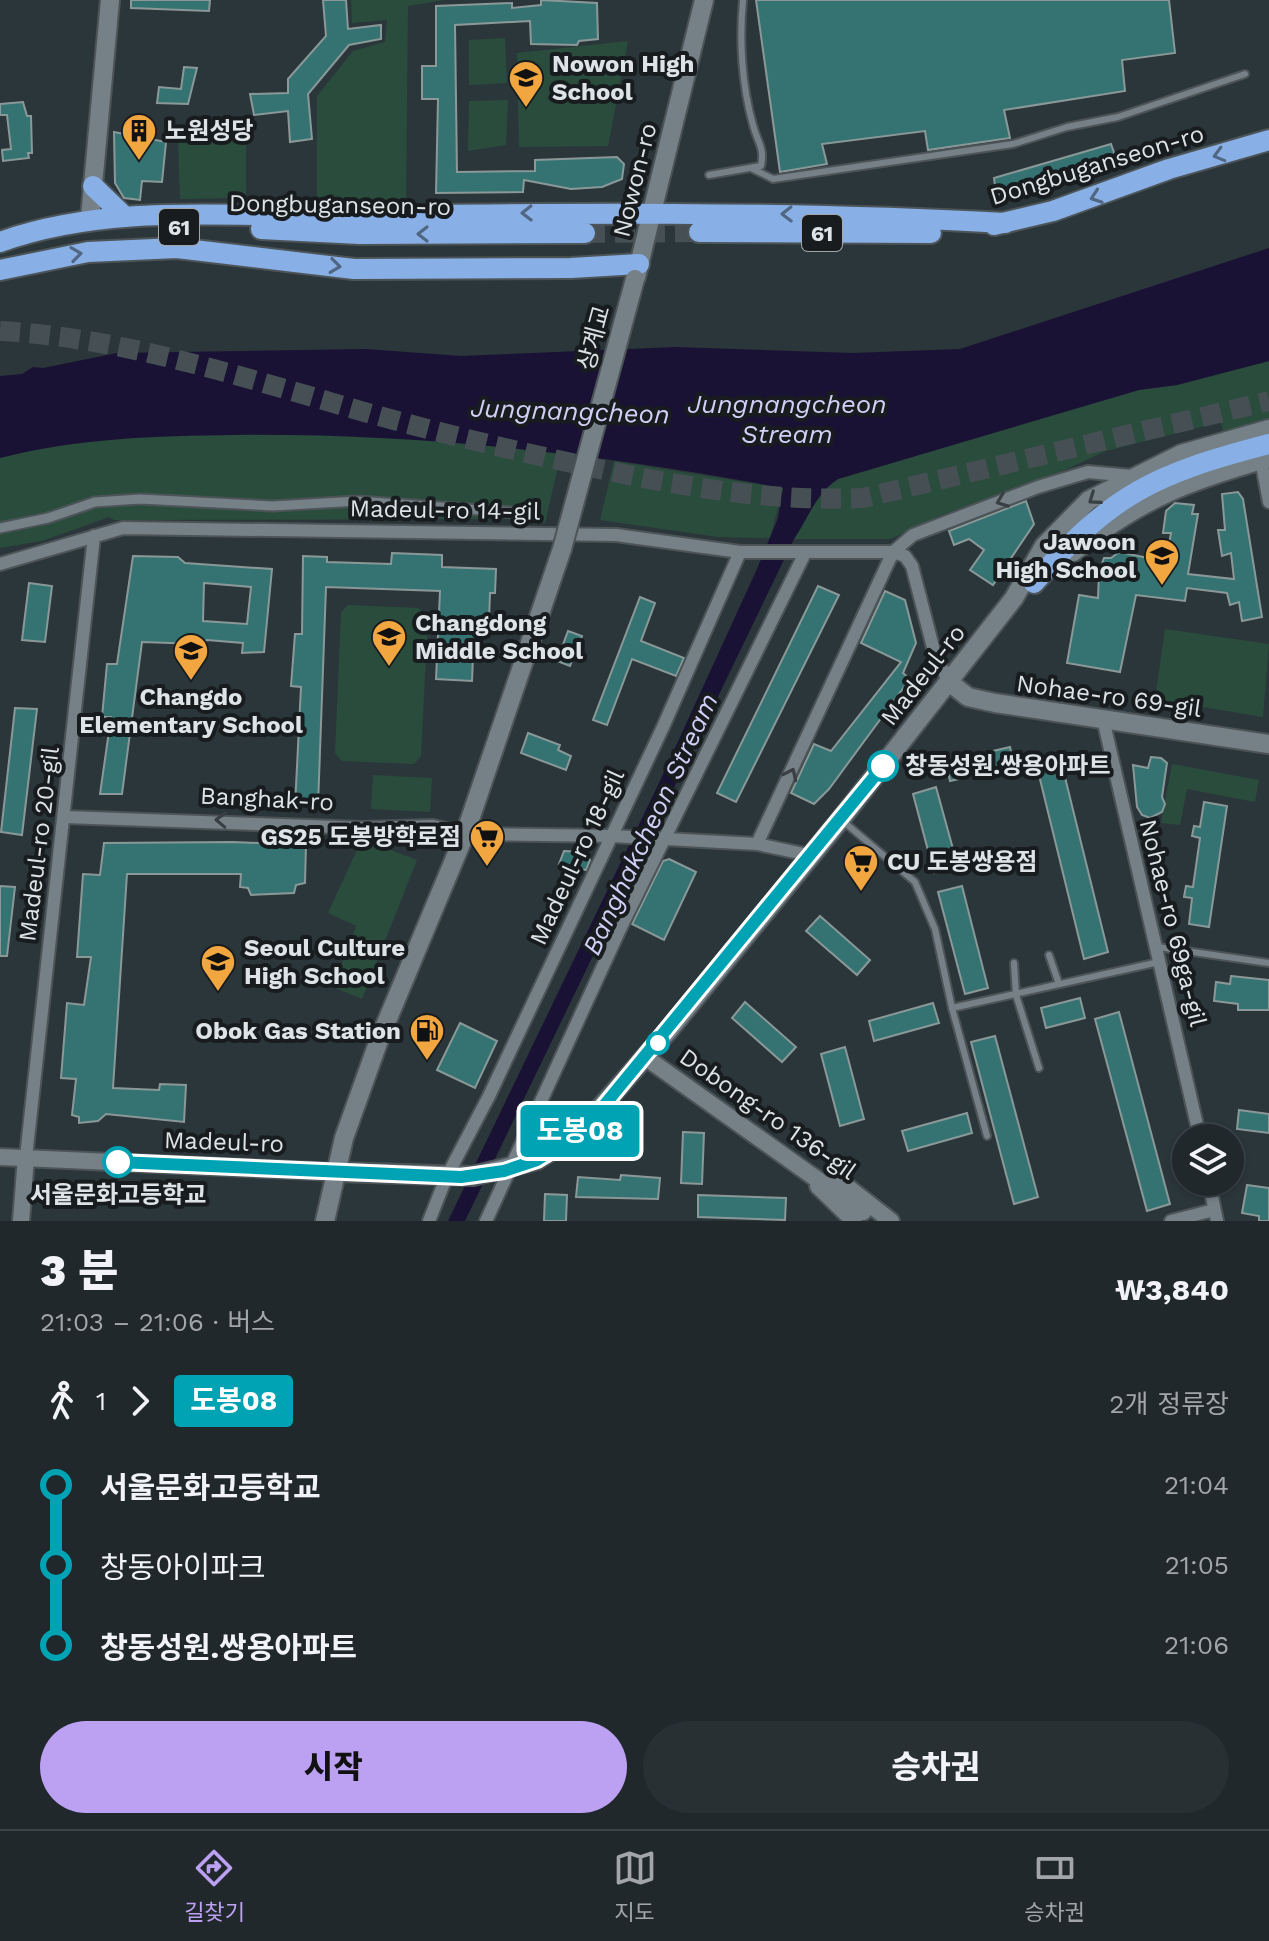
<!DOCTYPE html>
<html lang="ko">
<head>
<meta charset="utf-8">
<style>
	body { margin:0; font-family:"Work Sans","Noto Sans KR",sans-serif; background:#283034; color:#f1f3f6; height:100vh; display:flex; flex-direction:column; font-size:30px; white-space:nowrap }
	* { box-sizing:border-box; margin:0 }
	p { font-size:26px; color:#a2a6a9 }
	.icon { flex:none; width:44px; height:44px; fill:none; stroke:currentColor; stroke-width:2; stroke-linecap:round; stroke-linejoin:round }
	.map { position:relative; height:1221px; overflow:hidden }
	.side { display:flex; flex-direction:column; background:#20282c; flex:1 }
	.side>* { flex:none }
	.badge { padding:0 16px; border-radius:6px; font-size:28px; line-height:52px }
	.controls { position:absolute; left:1172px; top:1124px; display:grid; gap:16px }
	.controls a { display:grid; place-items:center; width:72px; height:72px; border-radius:50%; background:#20282c; box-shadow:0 2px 6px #0004,0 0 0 2px #3d4448; font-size:40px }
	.map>.badge { position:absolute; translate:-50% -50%; box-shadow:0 0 0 4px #fff }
	.legs { display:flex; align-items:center; gap:12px; height:88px; padding:0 40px; font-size:26px }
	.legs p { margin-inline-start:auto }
	.summary { display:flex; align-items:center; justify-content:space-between; height:136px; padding:0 40px }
	h1 { font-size:44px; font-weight:800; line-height:60px }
	.cta { display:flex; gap:16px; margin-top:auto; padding:16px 40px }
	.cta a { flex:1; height:92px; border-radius:48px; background:#bca0f2; color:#111; font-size:32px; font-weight:800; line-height:92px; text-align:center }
	.cta a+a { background:#283034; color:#f1f3f6 }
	ul { padding:0 40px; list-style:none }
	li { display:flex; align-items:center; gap:28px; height:80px; font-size:30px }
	li i { display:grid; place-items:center; width:12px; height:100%; margin:0 10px; background:currentColor }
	li i::after { content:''; width:20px; height:20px; margin:-10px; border:6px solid; border-radius:50%; background:#20282c }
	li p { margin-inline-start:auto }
	li:first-child i { background:linear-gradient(#0000 50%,currentColor 0) }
	li:last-child i { background:linear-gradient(currentColor 50%,#0000 0) }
	.tab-bar { display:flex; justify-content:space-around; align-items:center; height:112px; border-top:2px solid #3d4448; background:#20282c; font-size:22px; color:#a2a6a9 }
	.tab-bar a { display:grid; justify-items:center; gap:4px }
	.tab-bar .active { color:#bca0f2 }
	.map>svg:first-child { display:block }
	.green { fill:#2a4c3d }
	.water { fill:#191234 }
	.building { fill:#357373; stroke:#8a9898; stroke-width:2; fill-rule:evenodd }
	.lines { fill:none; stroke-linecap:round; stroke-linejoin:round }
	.trunk-tunnel { stroke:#465054; stroke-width:20; stroke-dasharray:20 10; stroke-linecap:butt }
	.service-casing { stroke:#4c5458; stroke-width:10 }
	.pedestrian-casing { stroke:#4c5458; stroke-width:13 }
	.minor-casing { stroke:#4c5458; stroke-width:16 }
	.tertiary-casing { stroke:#4c5458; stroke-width:20 }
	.secondary-casing { stroke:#4c5458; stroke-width:22 }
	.trunk-casing { stroke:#4c5458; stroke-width:24 }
	.service { stroke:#768187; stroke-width:6 }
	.pedestrian { stroke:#768187; stroke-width:9 }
	.minor { stroke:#768187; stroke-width:12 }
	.tertiary { stroke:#768187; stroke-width:16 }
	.secondary { stroke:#768187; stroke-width:18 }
	.trunk { stroke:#88b0e6; stroke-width:20 }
	.secondary-bridge-casing { stroke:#4c5458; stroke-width:22; stroke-linecap:butt }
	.secondary-bridge { stroke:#768187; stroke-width:18 }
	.oneway { stroke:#506682 }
	.oneway2 { stroke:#393f43 }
	.line-1-casing { stroke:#fff; stroke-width:18 }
	.line-1 { stroke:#00a3b4; stroke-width:12 }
	.stop-1-dot { fill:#fff; stroke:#00a3b4; stroke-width:4 }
	.labels { text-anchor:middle; stroke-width:8; stroke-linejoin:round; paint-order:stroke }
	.shield { fill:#181c1e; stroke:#a2a7aa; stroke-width:2 }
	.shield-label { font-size:22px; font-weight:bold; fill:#dde3e6 }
	.poi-label { font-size:24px; font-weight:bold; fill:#dde3e6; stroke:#181c1e; text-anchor:start }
	.street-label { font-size:24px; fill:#dde3e6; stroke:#181c1e }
	.stop-label { font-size:24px; font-weight:bold; fill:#dde3e6; stroke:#181c1e; text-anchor:start }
	.water-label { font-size:26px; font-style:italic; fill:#d2cff7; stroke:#181c1e }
</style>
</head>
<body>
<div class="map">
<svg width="1269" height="1221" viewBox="0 0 1269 1221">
	<rect width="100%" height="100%" fill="#2b363a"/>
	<g class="green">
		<polygon points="351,0 444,0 408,6 406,200 317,199 317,96 353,51 385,42 387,20 352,23"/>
		<polygon points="505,38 507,83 469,85 469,40"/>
		<polygon points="628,41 608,146 519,147 517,53"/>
		<polygon points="508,100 506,145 468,151 469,101"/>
		<polygon points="246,139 246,198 180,199 178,143"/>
		<path d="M1269,361V420L1223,433L1221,422L1106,451L1052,476L941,515L891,539H794C808,518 817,492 838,479L1139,390L1177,385Z"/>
		<path d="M354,435L400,436L561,454L545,523L517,519L114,520L109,517L42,541L0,548V458C115,429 236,434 354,435Z"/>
		<polygon points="614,461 783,488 770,538 718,537 600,520"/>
		<polygon points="348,605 418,608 428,616 421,756 414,764 342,761 335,753 341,612"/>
		<polygon points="1165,629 1269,644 1263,717 1155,699"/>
		<polygon points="1172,764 1259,780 1255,802 1187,789 1180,825 1161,823"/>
		<polygon points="373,775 432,778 430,812 371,809"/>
		<polygon points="362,839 417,860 362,999 333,987 356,926 328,913"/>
	</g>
	<path class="water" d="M1269,248V361L1177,385L1139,390L838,479C817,492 808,518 794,539L465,1221H448L659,783L757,569L778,518L783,488C601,454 419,433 234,435C154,436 78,438 0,458V376L22,374L33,367L43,368L117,353L366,349L461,356L676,347L853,353L960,349Z"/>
	<g class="building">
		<polygon points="131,0 210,0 209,11 131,8"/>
		<polygon points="323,0 346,0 348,29 381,25 381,39 349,45 308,94 312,139 290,142 288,111 254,115 250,94 288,93 288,79 326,36"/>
		<polygon points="541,0 597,3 598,39 579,41 577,45 531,44 530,21 455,25 457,172 535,171 535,160 617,157 624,164 622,179 602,187 571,189 524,180 523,192 436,193 438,99 422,99 422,66 436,66 436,6 512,3 512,8 541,5"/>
		<polygon points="756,0 1169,0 1175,53 1122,60 1125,91 1004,110 1010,138 928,150 925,131 822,144 827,164 780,172"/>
		<polygon points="184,67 197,68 188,104 157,103 159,87 181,89"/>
		<polygon points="23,102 27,116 31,116 32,153 28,153 29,158 3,161 2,150 11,149 7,115 0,115 0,104"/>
		<polygon points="114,132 166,142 162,182 142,181 140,200 124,198 115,183"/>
		<polygon points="1111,144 1116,158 996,195 994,178"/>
		<polygon points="1238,492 1243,499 1262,617 1242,621 1239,602 1230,605 1227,593 1187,588 1185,601 1136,595 1120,672 1067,663 1079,595 1098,598 1099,572 1104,558 1111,558 1119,552 1158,560 1159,556 1167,556 1171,533 1163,533 1166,511 1175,503 1194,505 1192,514 1198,514 1188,574 1234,579 1231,553 1222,556 1218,530 1225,530 1222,494"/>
		<polygon points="1026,501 1034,524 993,585 970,570 984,550 969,539 954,545 949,531"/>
		<polygon points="392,553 442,555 442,567 496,569 495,593 490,593 489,621 482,621 481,657 473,657 472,681 436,679 440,591 326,587 318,806 295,806 301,687 291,686 295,634 302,634 303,556 327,557 327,562 391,564"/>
		<path d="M133,556L178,557L185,563L272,569L264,652L242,653L243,643L207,640L200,644L142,642L122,794H100L111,717H102L107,664H117ZM204,583L251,587L247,624L203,621Z"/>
		<polygon points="29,583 52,586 45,642 22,640"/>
		<polygon points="818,586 839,595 736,802 717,793"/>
		<polygon points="885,591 905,600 916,643 903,673 910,679 829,789 814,804 791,793 814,744 831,751 901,662 861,643"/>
		<polygon points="640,597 655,603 641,641 684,658 676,676 632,659 607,725 593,720"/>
		<polygon points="568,631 582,636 570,666 557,661"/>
		<polygon points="15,708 37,709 22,835 1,832"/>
		<polygon points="528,733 560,745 558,750 571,756 566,770 521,753"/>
		<polygon points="1010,747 1014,766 1000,769 997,775 990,772 950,781 946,762"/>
		<polygon points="1060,757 1108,952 1084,959 1036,763"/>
		<polygon points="1151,757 1161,758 1167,763 1162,797 1165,804 1162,812 1150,818 1142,815 1137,807 1133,765 1148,768"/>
		<polygon points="936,787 958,867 934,873 913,794"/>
		<polygon points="1204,802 1227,806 1209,927 1189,924 1192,898 1184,897 1186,886 1193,887 1200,838 1192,836 1194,826 1200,827"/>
		<polygon points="233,842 306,845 305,883 296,885 294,893 251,895 248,888 240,887 241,874 127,874 113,1088 159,1090 160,1084 186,1085 184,1122 106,1114 98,1121 79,1123 79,1117 72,1115 76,1079 61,1078 67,1003 84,1005 91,957 77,957 83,874 100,875 104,843"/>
		<polygon points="564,851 586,852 590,860 586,870 559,864"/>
		<polygon points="669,859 696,872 664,940 632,924 663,861"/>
		<polygon points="0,886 15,887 7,956 0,956"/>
		<polygon points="962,886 988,988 965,994 938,892"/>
		<polygon points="820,916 870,960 857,975 806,931"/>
		<polygon points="1231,976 1269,980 1269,1010 1238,1010 1238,1004 1214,1001 1216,982 1230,984"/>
		<polygon points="1080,998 1085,1018 1046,1028 1041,1008"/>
		<polygon points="745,1002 796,1047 782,1062 732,1018"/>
		<polygon points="933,1003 939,1023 874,1041 869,1021"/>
		<polygon points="1119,1012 1170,1204 1147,1211 1095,1019"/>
		<polygon points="460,1023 497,1041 475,1088 437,1070"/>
		<polygon points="995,1036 1038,1197 1014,1204 971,1042"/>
		<polygon points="845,1047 864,1119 840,1126 821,1054"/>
		<polygon points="1239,1110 1269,1114 1269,1133 1237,1129"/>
		<polygon points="967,1113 972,1133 908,1151 902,1131"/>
		<polygon points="683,1132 704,1133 702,1184 681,1183"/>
		<polygon points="621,1175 660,1178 658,1199 576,1197 578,1177 620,1180"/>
		<polygon points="1247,1185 1269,1188 1269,1221 1259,1221 1259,1216 1242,1213"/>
		<polygon points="545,1194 567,1195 566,1221 544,1221"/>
		<polygon points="698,1195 786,1198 785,1220 698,1217"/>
	</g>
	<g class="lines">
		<g class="trunk-tunnel">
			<polyline points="585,233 699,232"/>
			<path d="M0,331C113,337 222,371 330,402C411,426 493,446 576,464C672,485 764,502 863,498L1269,401"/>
		</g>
		<defs>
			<g id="service">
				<polyline points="751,168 773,179 1013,144 1067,127 1118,117 1245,74"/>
				<path d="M709,175L761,166C765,147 757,142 753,125C742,86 739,40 743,0"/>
				<polyline points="844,822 915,882 935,929 952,1008 1159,962"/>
				<polyline points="1158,947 1269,963"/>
				<polyline points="1049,955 1059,984"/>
				<polyline points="1014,963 1016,995 1039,1068"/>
				<polyline points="952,1008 987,1136"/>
			</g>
			<polyline id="pedestrian" points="0,528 48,518 95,502 140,499 273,506 358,501 522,513"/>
			<g id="minor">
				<polyline points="1261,460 1269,502"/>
				<polyline points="0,564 123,528 616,535 740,552 893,552 905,556 912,566 935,655 949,682"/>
				<polyline points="1103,719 1200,1138"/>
				<polyline points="65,817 363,828 433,826 465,834 612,836 757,844 809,855"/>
				<polyline points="757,844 893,552 913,535 1038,487 1088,472 1131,476"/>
				<polyline points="26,1157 94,536"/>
				<polyline points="1209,1182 1217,1221"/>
				<polyline points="429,1221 446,1178 489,1096 663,727 740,552"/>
				<polyline points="486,1221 621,927 805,553"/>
				<polyline points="1171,1221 1214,1210"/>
			</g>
			<g id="tertiary">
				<polyline points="645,1057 863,1212"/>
				<polyline points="0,1157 335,1172"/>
				<polyline points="836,1178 891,1221"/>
				<polyline points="818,1186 854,1221"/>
				<polyline points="21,1221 26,1157"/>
			</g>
			<g id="secondary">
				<polyline points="90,218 110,0"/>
				<polyline points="636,277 704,0"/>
				<path d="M1073,552C1143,498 1185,482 1269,458"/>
				<polyline points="949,682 968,697 995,703 1269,744"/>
				<polyline points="335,1172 473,1176 537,1160 578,1133 669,1030 841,819 1014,598 1044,546 1089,500 1181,454 1269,429"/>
				<polyline points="325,1221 344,1138 379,1040 465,834 562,549"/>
			</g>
			<g id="trunk">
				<polyline points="93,186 124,216"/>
				<polyline points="994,225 1053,211 1169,169 1269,140"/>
				<polyline points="261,229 360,234 585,233"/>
				<polyline points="699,232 931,233"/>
				<path d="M0,242C109,203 227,217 341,216C563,213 783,211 1005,223"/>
				<polyline points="0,270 88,252 177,248 354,269 571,268 639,264"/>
				<path d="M1034,583C1113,493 1154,474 1269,444"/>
			</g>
		</defs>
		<use href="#service" class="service-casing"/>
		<use href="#pedestrian" class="pedestrian-casing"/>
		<use href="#minor" class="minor-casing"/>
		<use href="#tertiary" class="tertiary-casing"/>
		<use href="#secondary" class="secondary-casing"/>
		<use href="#trunk" class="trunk-casing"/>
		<use href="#service" class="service"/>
		<use href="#pedestrian" class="pedestrian"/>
		<use href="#minor" class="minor"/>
		<use href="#tertiary" class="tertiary"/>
		<use href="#secondary" class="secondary"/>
		<use href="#trunk" class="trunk"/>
		<defs>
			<polyline id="secondary-bridge" points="562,549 635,279"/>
		</defs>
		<use href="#secondary-bridge" class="secondary-bridge-casing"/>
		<use href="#secondary-bridge" class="secondary-bridge"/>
	</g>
	<defs><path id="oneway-chevron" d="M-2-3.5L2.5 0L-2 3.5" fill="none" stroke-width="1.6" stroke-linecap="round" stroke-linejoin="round" transform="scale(2)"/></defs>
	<g class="oneway">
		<use href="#oneway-chevron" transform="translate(1219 155) rotate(164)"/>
		<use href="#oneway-chevron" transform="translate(1096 197) rotate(161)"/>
		<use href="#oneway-chevron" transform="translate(527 213) rotate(179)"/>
		<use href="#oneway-chevron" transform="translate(787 214) rotate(179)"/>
		<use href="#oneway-chevron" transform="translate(423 234) rotate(180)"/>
		<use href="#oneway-chevron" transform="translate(76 254) rotate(-8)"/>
		<use href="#oneway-chevron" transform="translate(335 266) rotate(7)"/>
	</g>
	<g class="oneway2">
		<use href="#oneway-chevron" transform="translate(1094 499) rotate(145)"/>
		<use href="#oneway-chevron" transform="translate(1002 501) rotate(159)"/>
		<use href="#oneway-chevron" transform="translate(791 774) rotate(-65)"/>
		<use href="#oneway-chevron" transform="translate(221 820) rotate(-178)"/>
	</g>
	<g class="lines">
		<defs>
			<polyline id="line-1" points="118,1162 461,1177 504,1171 537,1160 568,1141 597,1114 883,766"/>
		</defs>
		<use href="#line-1" class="line-1-casing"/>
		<use href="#line-1" class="line-1"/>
	</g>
	<defs>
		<symbol id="school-pin" viewBox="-11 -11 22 30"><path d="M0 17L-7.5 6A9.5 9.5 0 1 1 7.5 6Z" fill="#f1a640" stroke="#181c1e"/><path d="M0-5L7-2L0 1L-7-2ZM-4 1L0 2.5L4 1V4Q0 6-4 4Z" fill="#111"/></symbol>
		<symbol id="building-pin" viewBox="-11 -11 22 30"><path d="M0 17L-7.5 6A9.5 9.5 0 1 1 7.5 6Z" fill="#f1a640" stroke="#181c1e"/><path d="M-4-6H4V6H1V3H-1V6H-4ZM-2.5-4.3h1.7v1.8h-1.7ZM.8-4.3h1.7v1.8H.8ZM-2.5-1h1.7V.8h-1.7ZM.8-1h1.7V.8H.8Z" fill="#111"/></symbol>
		<symbol id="supermarket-pin" viewBox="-11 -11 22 30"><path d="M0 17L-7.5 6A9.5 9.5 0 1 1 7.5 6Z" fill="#f1a640" stroke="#181c1e"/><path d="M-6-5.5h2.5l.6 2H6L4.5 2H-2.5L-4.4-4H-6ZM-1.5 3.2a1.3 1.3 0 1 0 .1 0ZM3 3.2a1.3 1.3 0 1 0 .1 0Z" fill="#111"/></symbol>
		<symbol id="fuel-pin" viewBox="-11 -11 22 30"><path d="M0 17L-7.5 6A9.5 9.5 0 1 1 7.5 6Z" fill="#f1a640" stroke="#181c1e"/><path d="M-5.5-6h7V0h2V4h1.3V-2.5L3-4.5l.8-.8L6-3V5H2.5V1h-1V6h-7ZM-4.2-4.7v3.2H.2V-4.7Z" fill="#111"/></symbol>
	</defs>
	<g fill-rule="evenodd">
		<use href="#school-pin" x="506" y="58" width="40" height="54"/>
		<use href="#building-pin" x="119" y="111" width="40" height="54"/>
		<use href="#school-pin" x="1142" y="536" width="40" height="54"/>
		<use href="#school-pin" x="369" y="617" width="40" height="54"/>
		<use href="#school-pin" x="171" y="631" width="40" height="54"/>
		<use href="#supermarket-pin" x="467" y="817" width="40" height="54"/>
		<use href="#supermarket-pin" x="841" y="842" width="40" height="54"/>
		<use href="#school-pin" x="198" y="942" width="40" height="54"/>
		<use href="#fuel-pin" x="407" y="1011" width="40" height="54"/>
	</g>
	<g class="stop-1-dot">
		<circle cx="883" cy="766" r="14"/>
		<circle cx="658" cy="1043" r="10"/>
		<circle cx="118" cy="1162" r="14"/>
	</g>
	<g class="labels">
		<g class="shield">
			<rect x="159" y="209" width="40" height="36" rx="6"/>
			<rect x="802" y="215" width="40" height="36" rx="6"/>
		</g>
		<g class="shield-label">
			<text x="179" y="235">61</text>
			<text x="822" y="241">61</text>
		</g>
		<g class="poi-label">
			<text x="552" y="72">Nowon High<tspan x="552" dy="28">School</tspan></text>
			<text x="165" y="139">노원성당</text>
			<text x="1136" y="550" text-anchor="end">Jawoon<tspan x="1136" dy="28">High School</tspan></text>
			<text x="415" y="631">Changdong<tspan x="415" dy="28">Middle School</tspan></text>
			<text x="191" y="705" text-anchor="middle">Changdo<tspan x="191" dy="28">Elementary School</tspan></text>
			<text x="461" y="845" text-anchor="end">GS25 도봉방학로점</text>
			<text x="887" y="870">CU 도봉쌍용점</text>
			<text x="244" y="956">Seoul Culture<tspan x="244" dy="28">High School</tspan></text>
			<text x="401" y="1039" text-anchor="end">Obok Gas Station</text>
		</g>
		<g class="street-label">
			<text transform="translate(1097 165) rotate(-17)" y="8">Dongbuganseon-ro</text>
			<text transform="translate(635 180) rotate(-76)" y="8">Nowon-ro</text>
			<text transform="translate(340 205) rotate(1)" y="8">Dongbuganseon-ro</text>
			<text transform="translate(594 338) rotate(-75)" y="8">상계교</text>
			<text transform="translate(445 510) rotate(1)" y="8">Madeul-ro 14-gil</text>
			<text transform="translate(923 675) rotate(-52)" y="8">Madeul-ro</text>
			<text transform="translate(1109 696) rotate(8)" y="8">Nohae-ro 69-gil</text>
			<text transform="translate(267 799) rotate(3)" y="8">Banghak-ro</text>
			<text transform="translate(39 844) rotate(-83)" y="8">Madeul-ro 20-gil</text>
			<text transform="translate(577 857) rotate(-65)" y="8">Madeul-ro 18-gil</text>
			<text transform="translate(1173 923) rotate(76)" y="8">Nohae-ro 69ga-gil</text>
			<text transform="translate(768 1114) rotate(35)" y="8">Dobong-ro 136-gil</text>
			<text transform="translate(224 1142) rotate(2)" y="8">Madeul-ro</text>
		</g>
		<g class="stop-label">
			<text x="905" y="774">창동성원.쌍용아파트</text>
			<text x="118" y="1203" text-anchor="middle">서울문화고등학교</text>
		</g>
		<g class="water-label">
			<text x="787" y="413">Jungnangcheon<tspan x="787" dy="30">Stream</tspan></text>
			<text transform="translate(570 411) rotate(2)" y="9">Jungnangcheon</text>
			<text transform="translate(650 824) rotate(-65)" y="9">Banghakcheon Stream</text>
		</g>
	</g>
</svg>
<div class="controls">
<a><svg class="icon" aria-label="layers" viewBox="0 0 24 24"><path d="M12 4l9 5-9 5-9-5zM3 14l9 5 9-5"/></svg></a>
</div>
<b class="badge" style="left:580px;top:1131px;background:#00a3b4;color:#fff">도봉08</b>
</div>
<section class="side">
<div class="summary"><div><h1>3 분</h1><p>21:03 – 21:06 · 버스</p></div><b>₩3,840</b></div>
<div class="legs"><svg class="icon" aria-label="walk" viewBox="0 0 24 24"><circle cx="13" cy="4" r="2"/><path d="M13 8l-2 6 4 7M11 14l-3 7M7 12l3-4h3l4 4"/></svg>1<svg class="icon" aria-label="forward" viewBox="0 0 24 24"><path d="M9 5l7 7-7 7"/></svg><b class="badge" style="background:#00a3b4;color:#fff">도봉08</b><p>2개 정류장</p></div>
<ul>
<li><i style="color:#00a3b4"></i><b>서울문화고등학교</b><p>21:04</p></li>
<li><i style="color:#00a3b4"></i><span>창동아이파크</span><p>21:05</p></li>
<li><i style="color:#00a3b4"></i><b>창동성원.쌍용아파트</b><p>21:06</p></li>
</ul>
<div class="cta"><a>시작</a><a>승차권</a></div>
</section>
<nav class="tab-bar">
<a class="active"><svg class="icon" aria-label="directions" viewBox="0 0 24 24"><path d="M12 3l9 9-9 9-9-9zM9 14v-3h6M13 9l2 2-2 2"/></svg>길찾기</a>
<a><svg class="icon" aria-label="map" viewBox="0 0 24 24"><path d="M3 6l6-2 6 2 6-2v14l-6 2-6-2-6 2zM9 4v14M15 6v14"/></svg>지도</a>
<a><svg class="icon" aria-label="tickets" viewBox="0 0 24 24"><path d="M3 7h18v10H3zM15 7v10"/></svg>승차권</a>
</nav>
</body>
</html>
